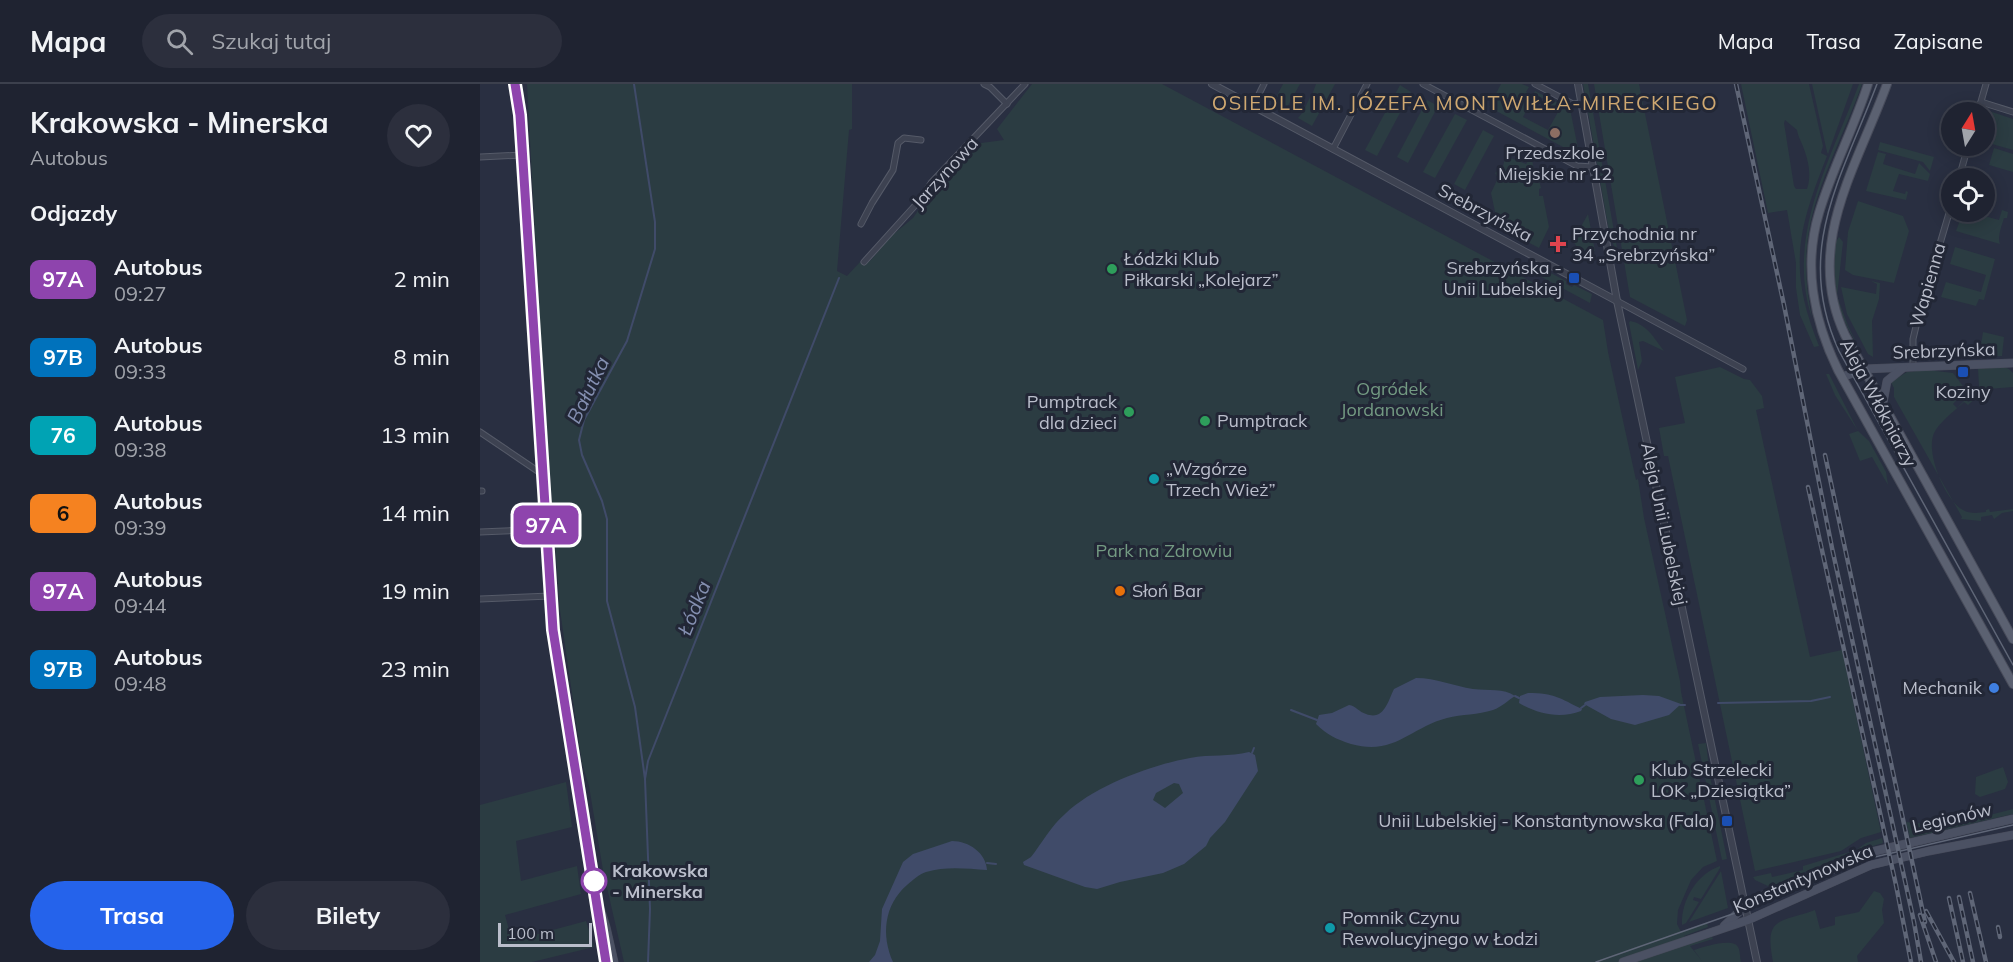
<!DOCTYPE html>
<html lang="pl">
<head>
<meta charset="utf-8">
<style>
	body { margin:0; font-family:Mulish,sans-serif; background:#2c2f3d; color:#f1f3f6; height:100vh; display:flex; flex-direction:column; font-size:22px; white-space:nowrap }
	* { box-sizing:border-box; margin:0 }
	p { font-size:20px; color:#a1a4ab }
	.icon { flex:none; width:33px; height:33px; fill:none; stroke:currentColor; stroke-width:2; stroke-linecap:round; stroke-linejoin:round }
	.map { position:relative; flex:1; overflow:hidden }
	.side { display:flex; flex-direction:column; background:#1f2331; width:480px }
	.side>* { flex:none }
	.badge { padding:0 12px; border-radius:9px; font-size:21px; line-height:39px }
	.needle { width:39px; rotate:11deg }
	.tools { position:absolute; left:1461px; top:18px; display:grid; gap:12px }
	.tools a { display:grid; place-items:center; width:54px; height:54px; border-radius:50%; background:#1f2331; box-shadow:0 3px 15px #0003,0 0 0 2px #3c404d; font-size:30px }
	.scale { position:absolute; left:18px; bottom:15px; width:94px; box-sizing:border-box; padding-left:6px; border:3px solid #babecb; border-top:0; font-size:16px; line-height:21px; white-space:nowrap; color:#babecb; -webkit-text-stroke:4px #222736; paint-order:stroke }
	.map>.badge { position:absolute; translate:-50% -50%; box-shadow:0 0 0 3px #fff }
	h2 { padding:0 30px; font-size:22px; line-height:54px }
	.round { display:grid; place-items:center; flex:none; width:63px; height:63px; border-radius:32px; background:#2c2f3d }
	.headline { display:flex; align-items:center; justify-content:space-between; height:102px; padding:0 30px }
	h1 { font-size:28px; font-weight:700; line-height:45px }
	.action { display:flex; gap:12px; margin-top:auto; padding:12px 30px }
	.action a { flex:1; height:69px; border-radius:36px; background:#2563eb; color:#fff; font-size:24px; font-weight:700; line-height:69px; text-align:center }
	.action a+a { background:#2c2f3d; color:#f1f3f6 }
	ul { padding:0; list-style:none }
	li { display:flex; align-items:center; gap:18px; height:78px; padding:0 30px }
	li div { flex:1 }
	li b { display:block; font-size:22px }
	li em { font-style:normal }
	li .badge { min-width:66px; font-weight:700; text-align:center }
	header { display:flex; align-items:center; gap:36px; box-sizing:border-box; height:84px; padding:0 30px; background:#1f2331; border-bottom:2px solid #3c404d }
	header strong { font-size:28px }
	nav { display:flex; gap:33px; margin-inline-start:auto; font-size:21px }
	.search { width:420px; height:54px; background:#2c2f3d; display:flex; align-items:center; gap:15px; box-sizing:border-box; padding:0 21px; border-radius:33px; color:#a1a4ab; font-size:22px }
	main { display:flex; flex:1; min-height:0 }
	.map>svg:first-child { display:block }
	.green { fill:#2b3c42; fill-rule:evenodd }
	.water { fill:#404b69; fill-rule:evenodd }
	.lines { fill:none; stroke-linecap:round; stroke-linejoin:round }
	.stream { stroke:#404b69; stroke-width:2 }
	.minor-casing { stroke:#555a68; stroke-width:7 }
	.tertiary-casing { stroke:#555a68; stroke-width:8 }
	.secondary-casing { stroke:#474b5a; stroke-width:9 }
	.primary-casing { stroke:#474b5a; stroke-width:10 }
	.minor { stroke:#3d4251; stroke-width:5 }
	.tertiary { stroke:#3d4251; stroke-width:6 }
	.secondary { stroke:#4b5163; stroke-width:8 }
	.primary { stroke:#5b6171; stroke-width:8 }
	.tram { stroke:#5f6677; stroke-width:1.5 }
	.rail-casing { stroke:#5f6677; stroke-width:4.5 }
	.rail { stroke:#222736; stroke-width:2; stroke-dasharray:7; stroke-linecap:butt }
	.line-casing { stroke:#fff; stroke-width:14 }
	.line { stroke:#8e44ad; stroke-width:9 }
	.education-dot { fill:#8d6e63; stroke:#222736; stroke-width:2 }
	.health-dot { fill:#e0444e; stroke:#222736; stroke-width:2 }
	.leisure-dot { fill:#2e9e5b; stroke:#222736; stroke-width:2 }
	.transit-dot { fill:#1a4fb4; stroke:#222736; stroke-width:2 }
	.culture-dot { fill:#0f9aa8; stroke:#222736; stroke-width:2 }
	.food-dot { fill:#e8710a; stroke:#222736; stroke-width:2 }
	.shop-dot { fill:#3f7fe0; stroke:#222736; stroke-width:2 }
	.stop-dot { fill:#fff; stroke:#8e44ad; stroke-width:3 }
	.labels { text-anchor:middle; stroke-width:6; stroke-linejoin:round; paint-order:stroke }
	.poi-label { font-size:18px; fill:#babecb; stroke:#222736; text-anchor:start }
	.street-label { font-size:18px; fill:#babecb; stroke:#222736 }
	.park-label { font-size:18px; fill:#739a82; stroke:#222736 }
	.stop-label { font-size:18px; font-weight:bold; fill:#babecb; stroke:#222736; text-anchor:start }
	.neighbourhood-label { font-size:20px; letter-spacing:1.5px; fill:#cfa871; stroke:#222736 }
	.water-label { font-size:20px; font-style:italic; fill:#848fb0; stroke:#222736 }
</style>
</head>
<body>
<header>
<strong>Mapa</strong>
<div class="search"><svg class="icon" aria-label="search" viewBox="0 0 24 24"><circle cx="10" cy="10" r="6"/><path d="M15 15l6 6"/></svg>Szukaj tutaj</div>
<nav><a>Mapa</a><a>Trasa</a><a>Zapisane</a></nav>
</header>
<main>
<section class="side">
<div class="headline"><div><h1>Krakowska - Minerska</h1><p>Autobus</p></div><a class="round"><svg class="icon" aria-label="heart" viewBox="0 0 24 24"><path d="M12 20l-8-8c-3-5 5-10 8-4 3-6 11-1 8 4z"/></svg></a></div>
<h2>Odjazdy</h2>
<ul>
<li><span class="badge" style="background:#8e44ad;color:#fff">97A</span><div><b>Autobus</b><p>09:27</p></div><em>2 min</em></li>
<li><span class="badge" style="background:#0072bc;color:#fff">97B</span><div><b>Autobus</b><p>09:33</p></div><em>8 min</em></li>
<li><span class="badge" style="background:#00a3b4;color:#fff">76</span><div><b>Autobus</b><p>09:38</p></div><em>13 min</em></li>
<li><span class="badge" style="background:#f58220;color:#111">6</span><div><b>Autobus</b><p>09:39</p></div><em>14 min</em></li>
<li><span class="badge" style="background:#8e44ad;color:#fff">97A</span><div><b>Autobus</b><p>09:44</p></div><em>19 min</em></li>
<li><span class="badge" style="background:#0072bc;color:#fff">97B</span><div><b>Autobus</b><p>09:48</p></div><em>23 min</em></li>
</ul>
<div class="action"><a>Trasa</a><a>Bilety</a></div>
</section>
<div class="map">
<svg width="1533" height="878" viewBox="0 0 1533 878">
	<rect width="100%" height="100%" fill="#292f41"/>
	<g class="green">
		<path d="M47,0H372V45L369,46L357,187L367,192L380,178L384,180L391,176L410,153L433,134L454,103L494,60L524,56L517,45L552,0H682L1123,236L1128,268L1156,396L1158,395L1164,434L1200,597L1201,608L1237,777L1223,783L1211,796L1198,826L1197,840L1201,848L1227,839L1228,843L1204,852L1209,860L1232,853L1233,855L1210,862L1222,877L1214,866C1223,863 1253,853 1258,863C1260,866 1260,874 1261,878H144L123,786L109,702L102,679L80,526L62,279Z"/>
		<polygon points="803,0 820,0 805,27 792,21"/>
		<polygon points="836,0 855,0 832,42 818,34 823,28 831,11 832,11"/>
		<polygon points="1021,0 1042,0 1049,3 1046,8 1049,10 1042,12 1043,16 1052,16 1043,33 1068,46 1078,28 1068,22 1070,18 1054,10 1055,7 1090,25 1099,69 1096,70 1009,23"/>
		<polygon points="1103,0 1108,0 1137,164 1135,164 1130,153"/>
		<polygon points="1114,0 1159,0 1207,236 1205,242 1150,213"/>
		<path d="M1261,0H1329L1343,62L1341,69L1347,72C1317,148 1308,185 1339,262L1334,263L1320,231L1316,204V179L1307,126L1288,129ZM1305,36L1317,46C1318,52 1320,55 1322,60C1328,74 1332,91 1327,105H1316L1314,102L1304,39Z"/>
		<polygon points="1332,0 1373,0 1348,70 1347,68"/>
		<path d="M1379,0H1382C1366,46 1337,99 1329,147C1324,176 1326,205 1332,234C1305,152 1351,75 1379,0Z"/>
		<polygon points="920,1 931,8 897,72 885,66"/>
		<polygon points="947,16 958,22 928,79 917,73"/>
		<polygon points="1509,27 1533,35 1533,66 1512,60 1519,33 1511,60 1505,58 1506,29"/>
		<polygon points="975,30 987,36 955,94 943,88"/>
		<polygon points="1003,46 1014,52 985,106 974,100"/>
		<polygon points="1400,58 1454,73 1450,87 1443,78 1398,66"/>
		<polygon points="1514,64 1533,70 1533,88 1509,81"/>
		<polygon points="1398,68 1406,70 1403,80 1435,90 1439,79 1450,90 1448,97 1419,90 1413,107 1425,110 1426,107 1428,108 1426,116 1386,107"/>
		<path d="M1028,73L1046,80L1050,73H1052C1052,85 1059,93 1061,104L1059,105V112H1063L1069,143L1059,164L1018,142L1011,109L1018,94L1015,89L1023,82L1025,74Z"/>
		<polygon points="1378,117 1423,132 1429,147 1414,199 1373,191 1365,186 1368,148"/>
		<path d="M1522,126L1528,128L1527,134H1524C1522,141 1517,153 1520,160L1476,147L1482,131L1477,128H1489L1519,136Z"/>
		<polygon points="1108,130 1115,167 1106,169 1103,164 1099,166 1093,157"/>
		<path d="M1359,153L1363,158L1357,212L1368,242L1379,264C1372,252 1365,240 1360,226C1355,210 1347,167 1359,153Z"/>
		<polygon points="1475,163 1515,175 1504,216 1499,215 1496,222 1461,213 1466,198 1501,208 1506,191 1470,180"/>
		<polygon points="1060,187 1067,187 1086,197 1086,200 1092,203 1094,201 1112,210 1110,219 1058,191"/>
		<polygon points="1391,197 1400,199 1399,215 1392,237 1393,273 1388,270 1367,230 1361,203 1396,210 1397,200"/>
		<path d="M1150,237C1167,240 1174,254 1184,267L1163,257L1159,258L1162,277L1158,286L1149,239Z"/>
		<polygon points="1503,248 1524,253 1522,272 1499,273"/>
		<polygon points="1240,283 1264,295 1270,296 1282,312 1284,324 1276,326 1330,573 1362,566 1401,748 1381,754 1361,767 1275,787 1188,372 1184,372 1179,344 1205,339 1195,293"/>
		<path d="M1524,283L1529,285L1533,289V303L1508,305L1494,309L1497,313L1488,321L1484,318C1475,327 1457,339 1453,352C1447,371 1465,416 1483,426C1490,430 1498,429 1506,428V426L1509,425L1510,428L1533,425V427L1522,429L1514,435L1512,431L1501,433V437L1481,435L1482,433L1414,313V304L1411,298L1427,288L1447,286L1473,289L1486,306L1473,320L1477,324L1485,316L1489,318L1499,302L1498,284Z"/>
		<polygon points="1346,290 1349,290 1378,347 1389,357 1406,388 1408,401 1392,373 1380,377 1369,350 1378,347 1355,311"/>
		<polygon points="1226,659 1230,692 1247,775 1242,776 1218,660"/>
		<polygon points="1523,683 1528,698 1525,705 1500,713 1495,710 1496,693"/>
		<polygon points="86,698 92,743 36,757 41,797 97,782 101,810 25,831 32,857 106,837 114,863 52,878 0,878 0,721"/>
		<polygon points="1533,725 1533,730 1430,754 1426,738 1467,742"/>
		<polygon points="1402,754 1403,759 1370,769 1290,803 1275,796 1273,793 1291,789 1292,793 1323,786 1323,782 1376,766 1386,759"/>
		<path d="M1240,782V784L1221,815L1214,813L1213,816L1219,818L1206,839L1202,841C1201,816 1217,790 1240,782Z"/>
		<polygon points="1241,787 1248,824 1209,838"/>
		<path d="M1394,807L1400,809L1404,815L1402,826L1404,839L1377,872L1378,878H1293C1284,832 1299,839 1335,826L1340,845L1355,841V833L1379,828Z"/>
	</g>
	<g class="water">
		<path d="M936,594C956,594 974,602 993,605C1008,607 1024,604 1035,612C1028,616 1022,623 1013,626C998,631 982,630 967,634C929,644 915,672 871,660C856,655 847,651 836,640L839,631L852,629L869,621C876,622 879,628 886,630C904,637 908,617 914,605Z"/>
		<path d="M1048,609C1075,609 1079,614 1102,625L1101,627C1080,635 1058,630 1039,619L1040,612Z"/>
		<polygon points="1163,611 1179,612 1201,620 1189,631 1155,641 1131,635 1104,620 1105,618 1120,613"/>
		<path d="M769,668L775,671L778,687L745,738L730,754L726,762L704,780L683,789L640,798L617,805L605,803L544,781L543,778L551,773C562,759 571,742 585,730C614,702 671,681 710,674C730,670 750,673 769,668ZM694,699L699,700L703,709L685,724L673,716L676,709Z"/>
		<path d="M472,757C489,757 506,769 507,786C487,785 467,782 446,788C439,790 433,796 427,801C404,821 401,851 413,878H389L395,871L400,857L402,825L423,778L433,770Z"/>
	</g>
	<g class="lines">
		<g class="stream">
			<polyline points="154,0 175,138 175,165 147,257 104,336 99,356 102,371 122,417 127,435 127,517 155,623 165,695"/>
			<polyline points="1035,612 1039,614"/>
			<polyline points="1238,619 1331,617 1350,613"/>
			<polyline points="1200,621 1205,621"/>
			<polyline points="1101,624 1105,621"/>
			<polyline points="811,626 837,636"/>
			<polyline points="772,669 774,664"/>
			<polyline points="507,779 516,780"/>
			<polyline points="168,878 170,825 165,695 168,677 359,194"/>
		</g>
		<defs>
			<g id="minor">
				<polyline points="504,0 510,3 527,20"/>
				<polyline points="943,0 1097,82 1113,83"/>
				<polyline points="1055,0 1093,20 1102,19"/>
				<polyline points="1501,18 1533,28"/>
				<polyline points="773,22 784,0"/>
				<polyline points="1498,28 1506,0"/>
				<polyline points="853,65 887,0"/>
				<polyline points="0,73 42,71"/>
				<polyline points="1479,94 1488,62"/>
				<polyline points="381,140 392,119 413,86 418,59 424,54 441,56"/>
				<polyline points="384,178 441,115 451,99 545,0"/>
				<polyline points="1137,217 1263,285"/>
				<polyline points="1433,283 1433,255 1438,234 1472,119"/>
				<polyline points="0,348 62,390"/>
				<polyline points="0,407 2,407"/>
				<polyline points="0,448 66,445"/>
				<polyline points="0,515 70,512"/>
			</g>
			<g id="tertiary">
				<polyline points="732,0 1137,217"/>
				<polyline points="1098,0 1137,217 1277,878"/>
			</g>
			<g id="secondary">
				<polyline points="35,0 40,31 73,546 126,878"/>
				<polyline points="1362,293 1384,285 1533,279"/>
				<polyline points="1403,319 1407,297 1423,284"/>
				<polyline points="121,827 126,843 134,878"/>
				<polyline points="1244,842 1265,822 1281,812 1391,768 1533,735"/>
				<polyline points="1143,878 1268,836 1391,781 1449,767 1533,751"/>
			</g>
			<g id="primary">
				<path d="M1388,0C1374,44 1352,85 1339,129C1323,182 1334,237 1358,286L1533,600"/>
				<path d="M1407,0C1377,83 1323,162 1365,251L1533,555"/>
			</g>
		</defs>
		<use href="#minor" class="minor-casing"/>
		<use href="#tertiary" class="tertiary-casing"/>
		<use href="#secondary" class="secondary-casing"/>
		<use href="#primary" class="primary-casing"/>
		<use href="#minor" class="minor"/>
		<use href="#tertiary" class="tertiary"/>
		<use href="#secondary" class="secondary"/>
		<use href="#primary" class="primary"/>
		<g class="tram">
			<path d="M1397,0C1362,93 1313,167 1359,267L1533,581"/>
			<polyline points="1116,878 1278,821 1386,775 1533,741"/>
		</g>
		<defs>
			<g id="rail">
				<polyline points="1256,0 1304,221 1352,464 1434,838 1441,878"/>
				<polyline points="1345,371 1445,838"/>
				<polyline points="1328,403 1416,801 1431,878"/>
				<polyline points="1490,809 1506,878"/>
				<polyline points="1479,813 1493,878"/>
				<polyline points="1469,814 1483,878"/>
				<polyline points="1446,827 1474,878"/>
				<polyline points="1440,831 1456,878"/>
				<polyline points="1518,843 1520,853"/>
			</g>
		</defs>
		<use href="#rail" class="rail-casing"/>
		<use href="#rail" class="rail"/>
	</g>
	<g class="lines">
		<defs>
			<polyline id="line" points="35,0 40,31 73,546 126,878"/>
		</defs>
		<use href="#line" class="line-casing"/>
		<use href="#line" class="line"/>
	</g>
	<circle class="education-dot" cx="1075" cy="49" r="6"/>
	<path class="health-dot" d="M1075 151h6v6h6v6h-6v6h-6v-6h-6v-6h6z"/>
	<g class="leisure-dot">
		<circle cx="632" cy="185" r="6"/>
		<circle cx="649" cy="328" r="6"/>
		<circle cx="725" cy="337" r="6"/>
		<circle cx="1159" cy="696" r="6"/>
	</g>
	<g class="transit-dot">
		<rect x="1088" y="188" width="12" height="12" rx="3"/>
		<rect x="1477" y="282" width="12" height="12" rx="3"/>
		<rect x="1241" y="731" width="12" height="12" rx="3"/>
	</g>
	<g class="culture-dot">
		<circle cx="674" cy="395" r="6"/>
		<circle cx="850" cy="844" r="6"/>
	</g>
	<circle class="food-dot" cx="640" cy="507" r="6"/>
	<circle class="shop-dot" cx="1514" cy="604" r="6"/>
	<circle class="stop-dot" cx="114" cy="797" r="12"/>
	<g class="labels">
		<g class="poi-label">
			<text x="1075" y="75" text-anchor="middle">Przedszkole<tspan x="1075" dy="21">Miejskie nr 12</tspan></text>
			<text x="1092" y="156">Przychodnia nr<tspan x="1092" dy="21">34 „Srebrzyńska”</tspan></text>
			<text x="644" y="181">Łódzki Klub<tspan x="644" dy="21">Piłkarski „Kolejarz”</tspan></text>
			<text x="1082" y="190" text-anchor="end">Srebrzyńska -<tspan x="1082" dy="21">Unii Lubelskiej</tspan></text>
			<text x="1483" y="314" text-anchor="middle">Koziny</text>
			<text x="637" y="324" text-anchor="end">Pumptrack<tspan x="637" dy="21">dla dzieci</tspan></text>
			<text x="737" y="343">Pumptrack</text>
			<text x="686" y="391">„Wzgórze<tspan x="686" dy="21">Trzech Wież”</tspan></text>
			<text x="652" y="513">Słoń Bar</text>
			<text x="1502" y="610" text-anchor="end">Mechanik</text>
			<text x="1171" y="692">Klub Strzelecki<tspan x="1171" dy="21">LOK „Dziesiątka”</tspan></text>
			<text x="1235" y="743" text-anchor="end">Unii Lubelskiej - Konstantynowska (Fala)</text>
			<text x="862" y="840">Pomnik Czynu<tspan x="862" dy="21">Rewolucyjnego w Łodzi</tspan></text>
		</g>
		<g class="street-label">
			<text transform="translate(465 89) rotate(-48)" y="6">Jarzynowa</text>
			<text transform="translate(1005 129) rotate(28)" y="6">Srebrzyńska</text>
			<text transform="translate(1448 201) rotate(-74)" y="6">Wapienna</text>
			<text transform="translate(1464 267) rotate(-2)" y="6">Srebrzyńska</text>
			<text transform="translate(1398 319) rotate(62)" y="6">Aleja Włókniarzy</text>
			<text transform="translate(1184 440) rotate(78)" y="6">Aleja Unii Lubelskiej</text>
			<text transform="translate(1472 734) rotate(-13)" y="6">Legionów</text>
			<text transform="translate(1323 795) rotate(-23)" y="6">Konstantynowska</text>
		</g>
		<g class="park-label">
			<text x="912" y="311">Ogródek<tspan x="912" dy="21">Jordanowski</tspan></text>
			<text x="684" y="473">Park na Zdrowiu</text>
		</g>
		<g class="stop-label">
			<text x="132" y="793">Krakowska<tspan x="132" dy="21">- Minerska</tspan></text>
		</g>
		<g class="neighbourhood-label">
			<text x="985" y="26">OSIEDLE IM. JÓZEFA MONTWIŁŁA-MIRECKIEGO</text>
		</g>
		<g class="water-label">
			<text transform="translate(108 306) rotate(-64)" y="7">Bałutka</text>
			<text transform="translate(214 524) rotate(-68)" y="7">Łódka</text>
		</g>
	</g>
</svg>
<div class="tools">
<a><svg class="needle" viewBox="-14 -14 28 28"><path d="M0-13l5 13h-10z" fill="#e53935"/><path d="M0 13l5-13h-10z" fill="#a1a4ab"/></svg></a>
<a><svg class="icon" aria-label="locate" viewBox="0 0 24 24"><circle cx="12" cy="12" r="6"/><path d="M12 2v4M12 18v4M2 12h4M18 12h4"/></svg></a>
</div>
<div class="scale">100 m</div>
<b class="badge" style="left:66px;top:441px;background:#8e44ad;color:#fff">97A</b>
</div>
</main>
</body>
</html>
